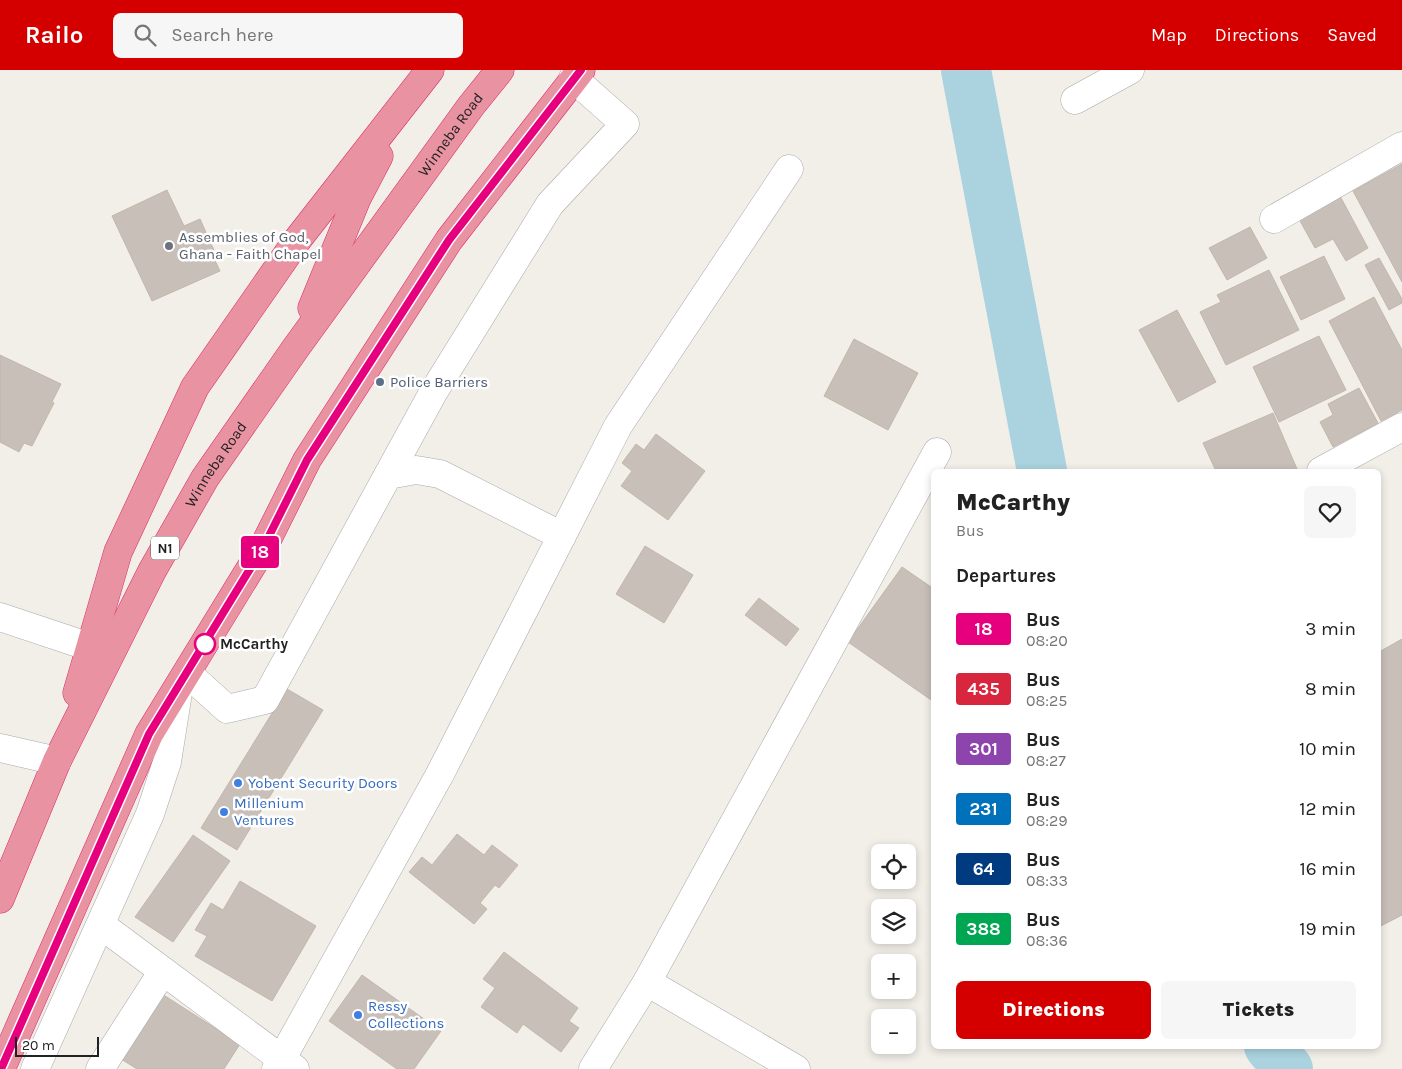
<!DOCTYPE html>
<html lang="en">
<head>
<meta charset="utf-8">
<style>
	body { margin:0; font-family:Karla,sans-serif; background:#f6f6f6; color:#222; height:100vh; display:flex; flex-direction:column; font-size:19px; white-space:nowrap }
	* { box-sizing:border-box; margin:0 }
	p { font-size:16px; color:#767676 }
	.icon { flex:none; width:28px; height:28px; fill:none; stroke:currentColor; stroke-width:2; stroke-linecap:round; stroke-linejoin:round }
	.map { position:relative; flex:1; overflow:hidden }
	.panel { position:absolute; left:931px; top:399px; width:450px; height:580px; display:flex; flex-direction:column; background:#fff; border-radius:8px; box-shadow:0 2px 8px #0003 }
	.panel>* { flex:none }
	.badge { padding:0 10px; border-radius:4px; font-size:18px; line-height:32px }
	.tools { position:absolute; left:871px; top:774px; display:grid; gap:10px }
	.tools a { display:grid; place-items:center; width:45px; height:45px; border-radius:8px; background:#fff; box-shadow:0 2px 8px #0003; font-size:25px }
	.scale { position:absolute; left:15px; bottom:12px; width:84px; box-sizing:border-box; padding-left:5px; border:2px solid #222; border-top:0; font-size:14px; line-height:18px; white-space:nowrap; color:#222; -webkit-text-stroke:4px #fff; paint-order:stroke }
	.map>.badge { position:absolute; translate:-50% -50%; box-shadow:0 0 0 2px #fff }
	h2 { padding:0 25px; font-size:19px; line-height:45px }
	.round { display:grid; place-items:center; flex:none; width:52px; height:52px; border-radius:8px; background:#f6f6f6 }
	.summary { display:flex; align-items:center; justify-content:space-between; height:85px; padding:0 25px }
	h1 { font-size:24px; font-weight:800; line-height:38px }
	.button { display:flex; gap:10px; margin-top:auto; padding:10px 25px }
	.button a { flex:1; height:58px; border-radius:8px; background:#d40000; color:#fff; font-size:20px; font-weight:800; line-height:58px; text-align:center }
	.button a+a { background:#f6f6f6; color:#222 }
	ul { padding:0; list-style:none }
	li { display:flex; align-items:center; gap:15px; height:60px; padding:0 25px }
	li div { flex:1 }
	li b { display:block; font-size:19px }
	li em { font-style:normal }
	li .badge { min-width:55px; font-weight:700; text-align:center }
	header { display:flex; align-items:center; gap:30px; box-sizing:border-box; height:70px; padding:0 25px; background:#d40000; color:#fff }
	header strong { font-size:24px }
	nav { display:flex; gap:28px; margin-inline-start:auto; font-size:18px }
	.search { width:350px; height:45px; background:#f6f6f6; display:flex; align-items:center; gap:12px; box-sizing:border-box; padding:0 18px; border-radius:8px; color:#767676; font-size:19px }
	.map>svg:first-child { display:block }
	.lines { fill:none; stroke-linecap:round; stroke-linejoin:round }
	.river { stroke:#aad3df; stroke-width:50 }
	.building { fill:#c7bfb8; stroke:#c4b6ab }
	.minor-casing { stroke:#a9a9a9; stroke-width:29 }
	.highway-casing { stroke:#dc2a67; stroke-width:29 }
	.minor { stroke:#fff; stroke-width:28 }
	.highway { stroke:#e892a2; stroke-width:28 }
	.line-casing { stroke:#fff; stroke-width:11 }
	.line { stroke:#e6007e; stroke-width:8 }
	.worship-dot { fill:#6b7280; stroke:#fff; stroke-width:2 }
	.service-dot { fill:#5c6f8a; stroke:#fff; stroke-width:2 }
	.stop-dot { fill:#fff; stroke:#e6007e; stroke-width:2.5 }
	.shop-dot { fill:#3f7fe0; stroke:#fff; stroke-width:2 }
	.labels { text-anchor:middle; stroke-width:5; stroke-linejoin:round; paint-order:stroke }
	.shield { fill:#fff; stroke:#646464; stroke-width:1 }
	.shield-label { font-size:14px; font-weight:bold; fill:#222 }
	.street-label { font-size:15px; fill:#222; stroke:#fff }
	.worship-label { font-size:15px; fill:#5b616d; stroke:#fff; text-anchor:start }
	.service-label { font-size:15px; fill:#4e5e75; stroke:#fff; text-anchor:start }
	.stop-label { font-size:15px; font-weight:bold; fill:#222; stroke:#fff; text-anchor:start }
	.shop-label { font-size:15px; fill:#366cbe; stroke:#fff; text-anchor:start }
</style>
</head>
<body>
<header>
<strong>Railo</strong>
<div class="search"><svg class="icon" aria-label="search" viewBox="0 0 24 24"><circle cx="10" cy="10" r="6"/><path d="M15 15l6 6"/></svg>Search here</div>
<nav><a>Map</a><a>Directions</a><a>Saved</a></nav>
</header>
<div class="map">
<svg width="1402" height="999" viewBox="0 0 1402 999">
	<rect width="100%" height="100%" fill="#f2efe9"/>
	<g class="lines">
		<g class="river">
			<polyline points="966,0 1042,401"/>
			<polyline points="1269,976 1288,999"/>
		</g>
	</g>
	<g class="building">
		<polygon points="1402,94 1402,212 1353,121"/>
		<polygon points="167,120 184,156 200,149 214,180 211,182 220,201 152,231 112,146"/>
		<polygon points="1340,126 1368,178 1346,191 1333,169 1315,178 1299,149"/>
		<polygon points="1250,157 1267,188 1227,210 1209,178"/>
		<polygon points="1324,186 1345,229 1301,250 1280,207"/>
		<polygon points="1379,188 1402,229 1402,233 1389,240 1365,195"/>
		<polygon points="1269,200 1299,260 1226,295 1200,242 1221,232 1217,225"/>
		<polygon points="1374,227 1402,280 1402,340 1381,351 1329,251"/>
		<polygon points="1177,240 1216,312 1178,332 1139,260"/>
		<polygon points="1319,266 1346,320 1279,352 1253,297"/>
		<polygon points="854,269 918,303 888,360 824,326"/>
		<polygon points="0,285 61,314 52,332 54,333 32,376 24,373 19,382 0,372"/>
		<polygon points="1359,318 1378,353 1333,377 1320,352 1333,345 1328,334"/>
		<polygon points="1273,343 1297,399 1291,401 1216,401 1203,373"/>
		<polygon points="656,364 705,401 668,450 621,416 632,401 622,393 636,374 644,380"/>
		<polygon points="645,476 693,505 664,553 616,524"/>
		<polygon points="902,497 934,519 934,632 848,572"/>
		<polygon points="759,528 799,559 786,576 745,545"/>
		<polygon points="1402,569 1402,845 1379,857 1379,582"/>
		<polygon points="287,619 323,640 237,780 201,758"/>
		<polygon points="457,764 484,785 492,775 518,795 499,818 495,815 480,833 487,839 474,854 409,802 422,787 432,795"/>
		<polygon points="193,765 230,791 173,872 135,847"/>
		<polygon points="240,811 316,856 272,931 195,886 207,866 195,860 211,833 223,840"/>
		<polygon points="504,882 578,938 569,951 579,958 561,982 523,954 517,963 481,937 495,918 483,909"/>
		<polygon points="362,905 441,961 414,999 397,999 329,951"/>
		<polygon points="162,924 240,974 224,999 137,999 121,989"/>
	</g>
	<g class="lines">
		<defs>
			<g id="minor">
				<polyline points="1075,30 1130,0"/>
				<polyline points="1274,149 1402,76"/>
				<polyline points="1321,401 1402,357"/>
				<polyline points="388,405 434,321 550,134 625,54 573,8"/>
				<polyline points="0,547 90,577"/>
				<polyline points="187,603 227,639 265,630 388,405 416,400 440,404 562,466"/>
				<polyline points="0,678 57,691"/>
				<polyline points="101,855 295,999"/>
				<polyline points="647,912 796,999"/>
				<polyline points="35,999 150,744 167,692 179,616"/>
				<polyline points="100,999 163,901"/>
				<polyline points="276,999 440,704 618,356 789,99"/>
				<polyline points="593,999 647,912 937,382"/>
			</g>
			<g id="highway">
				<polyline points="312,238 357,128 379,86"/>
				<polyline points="77,623 118,482 195,317 298,169 430,0"/>
				<path id="s1" d="M0,829L57,691L152,501L205,408L295,279L471,36L500,0"/>
				<polyline points="1,999 149,664 264,476 307,390 449,170 581,0"/>
			</g>
		</defs>
		<use href="#minor" class="minor-casing"/>
		<use href="#highway" class="highway-casing"/>
		<use href="#minor" class="minor"/>
		<use href="#highway" class="highway"/>
	</g>
	<g class="lines">
		<defs>
			<polyline id="line" points="1,999 149,664 264,476 307,390 449,170 581,0"/>
		</defs>
		<use href="#line" class="line-casing"/>
		<use href="#line" class="line"/>
	</g>
	<circle class="worship-dot" cx="169" cy="176" r="5"/>
	<circle class="service-dot" cx="380" cy="312" r="5"/>
	<circle class="stop-dot" cx="205" cy="574" r="10"/>
	<g class="shop-dot">
		<circle cx="238" cy="713" r="5"/>
		<circle cx="224" cy="742" r="5"/>
		<circle cx="358" cy="945" r="5"/>
	</g>
	<g class="labels">
		<rect class="shield" x="151" y="466.5" width="28" height="23" rx="4"/>
		<g class="shield-label">
			<text x="165" y="483">N1</text>
		</g>
		<g class="street-label">
			<text dy="5" stroke="none"><textPath href="#s1" startOffset="891">Winneba Road</textPath></text>
			<text dy="5" stroke="none"><textPath href="#s1" startOffset="486">Winneba Road</textPath></text>
		</g>
		<g class="worship-label">
			<text x="179" y="172">Assemblies of God,<tspan x="179" dy="17">Ghana - Faith Chapel</tspan></text>
		</g>
		<g class="service-label">
			<text x="390" y="317">Police Barriers</text>
		</g>
		<g class="stop-label">
			<text x="220" y="579">McCarthy</text>
		</g>
		<g class="shop-label">
			<text x="248" y="718">Yobent Security Doors</text>
			<text x="234" y="738">Millenium<tspan x="234" dy="17">Ventures</tspan></text>
			<text x="368" y="941">Ressy<tspan x="368" dy="17">Collections</tspan></text>
		</g>
	</g>
</svg>
<div class="tools">
<a><svg class="icon" aria-label="locate" viewBox="0 0 24 24"><circle cx="12" cy="12" r="6"/><path d="M12 2v4M12 18v4M2 12h4M18 12h4"/></svg></a>
<a><svg class="icon" aria-label="layers" viewBox="0 0 24 24"><path d="M12 4l9 5-9 5-9-5zM3 14l9 5 9-5"/></svg></a>
<a>+</a>
<a>−</a>
</div>
<div class="scale">20 m</div>
<b class="badge" style="left:260px;top:482px;background:#e6007e;color:#fff">18</b>
<section class="panel">
<div class="summary"><div><h1>McCarthy</h1><p>Bus</p></div><a class="round"><svg class="icon" aria-label="heart" viewBox="0 0 24 24"><path d="M12 20l-8-8c-3-5 5-10 8-4 3-6 11-1 8 4z"/></svg></a></div>
<h2>Departures</h2>
<ul>
<li><span class="badge" style="background:#e6007e;color:#fff">18</span><div><b>Bus</b><p>08:20</p></div><em>3 min</em></li>
<li><span class="badge" style="background:#d7263d;color:#fff">435</span><div><b>Bus</b><p>08:25</p></div><em>8 min</em></li>
<li><span class="badge" style="background:#8e44ad;color:#fff">301</span><div><b>Bus</b><p>08:27</p></div><em>10 min</em></li>
<li><span class="badge" style="background:#0072bc;color:#fff">231</span><div><b>Bus</b><p>08:29</p></div><em>12 min</em></li>
<li><span class="badge" style="background:#003b80;color:#fff">64</span><div><b>Bus</b><p>08:33</p></div><em>16 min</em></li>
<li><span class="badge" style="background:#00a651;color:#fff">388</span><div><b>Bus</b><p>08:36</p></div><em>19 min</em></li>
</ul>
<div class="button"><a>Directions</a><a>Tickets</a></div>
</section>
</div>
</body>
</html>
